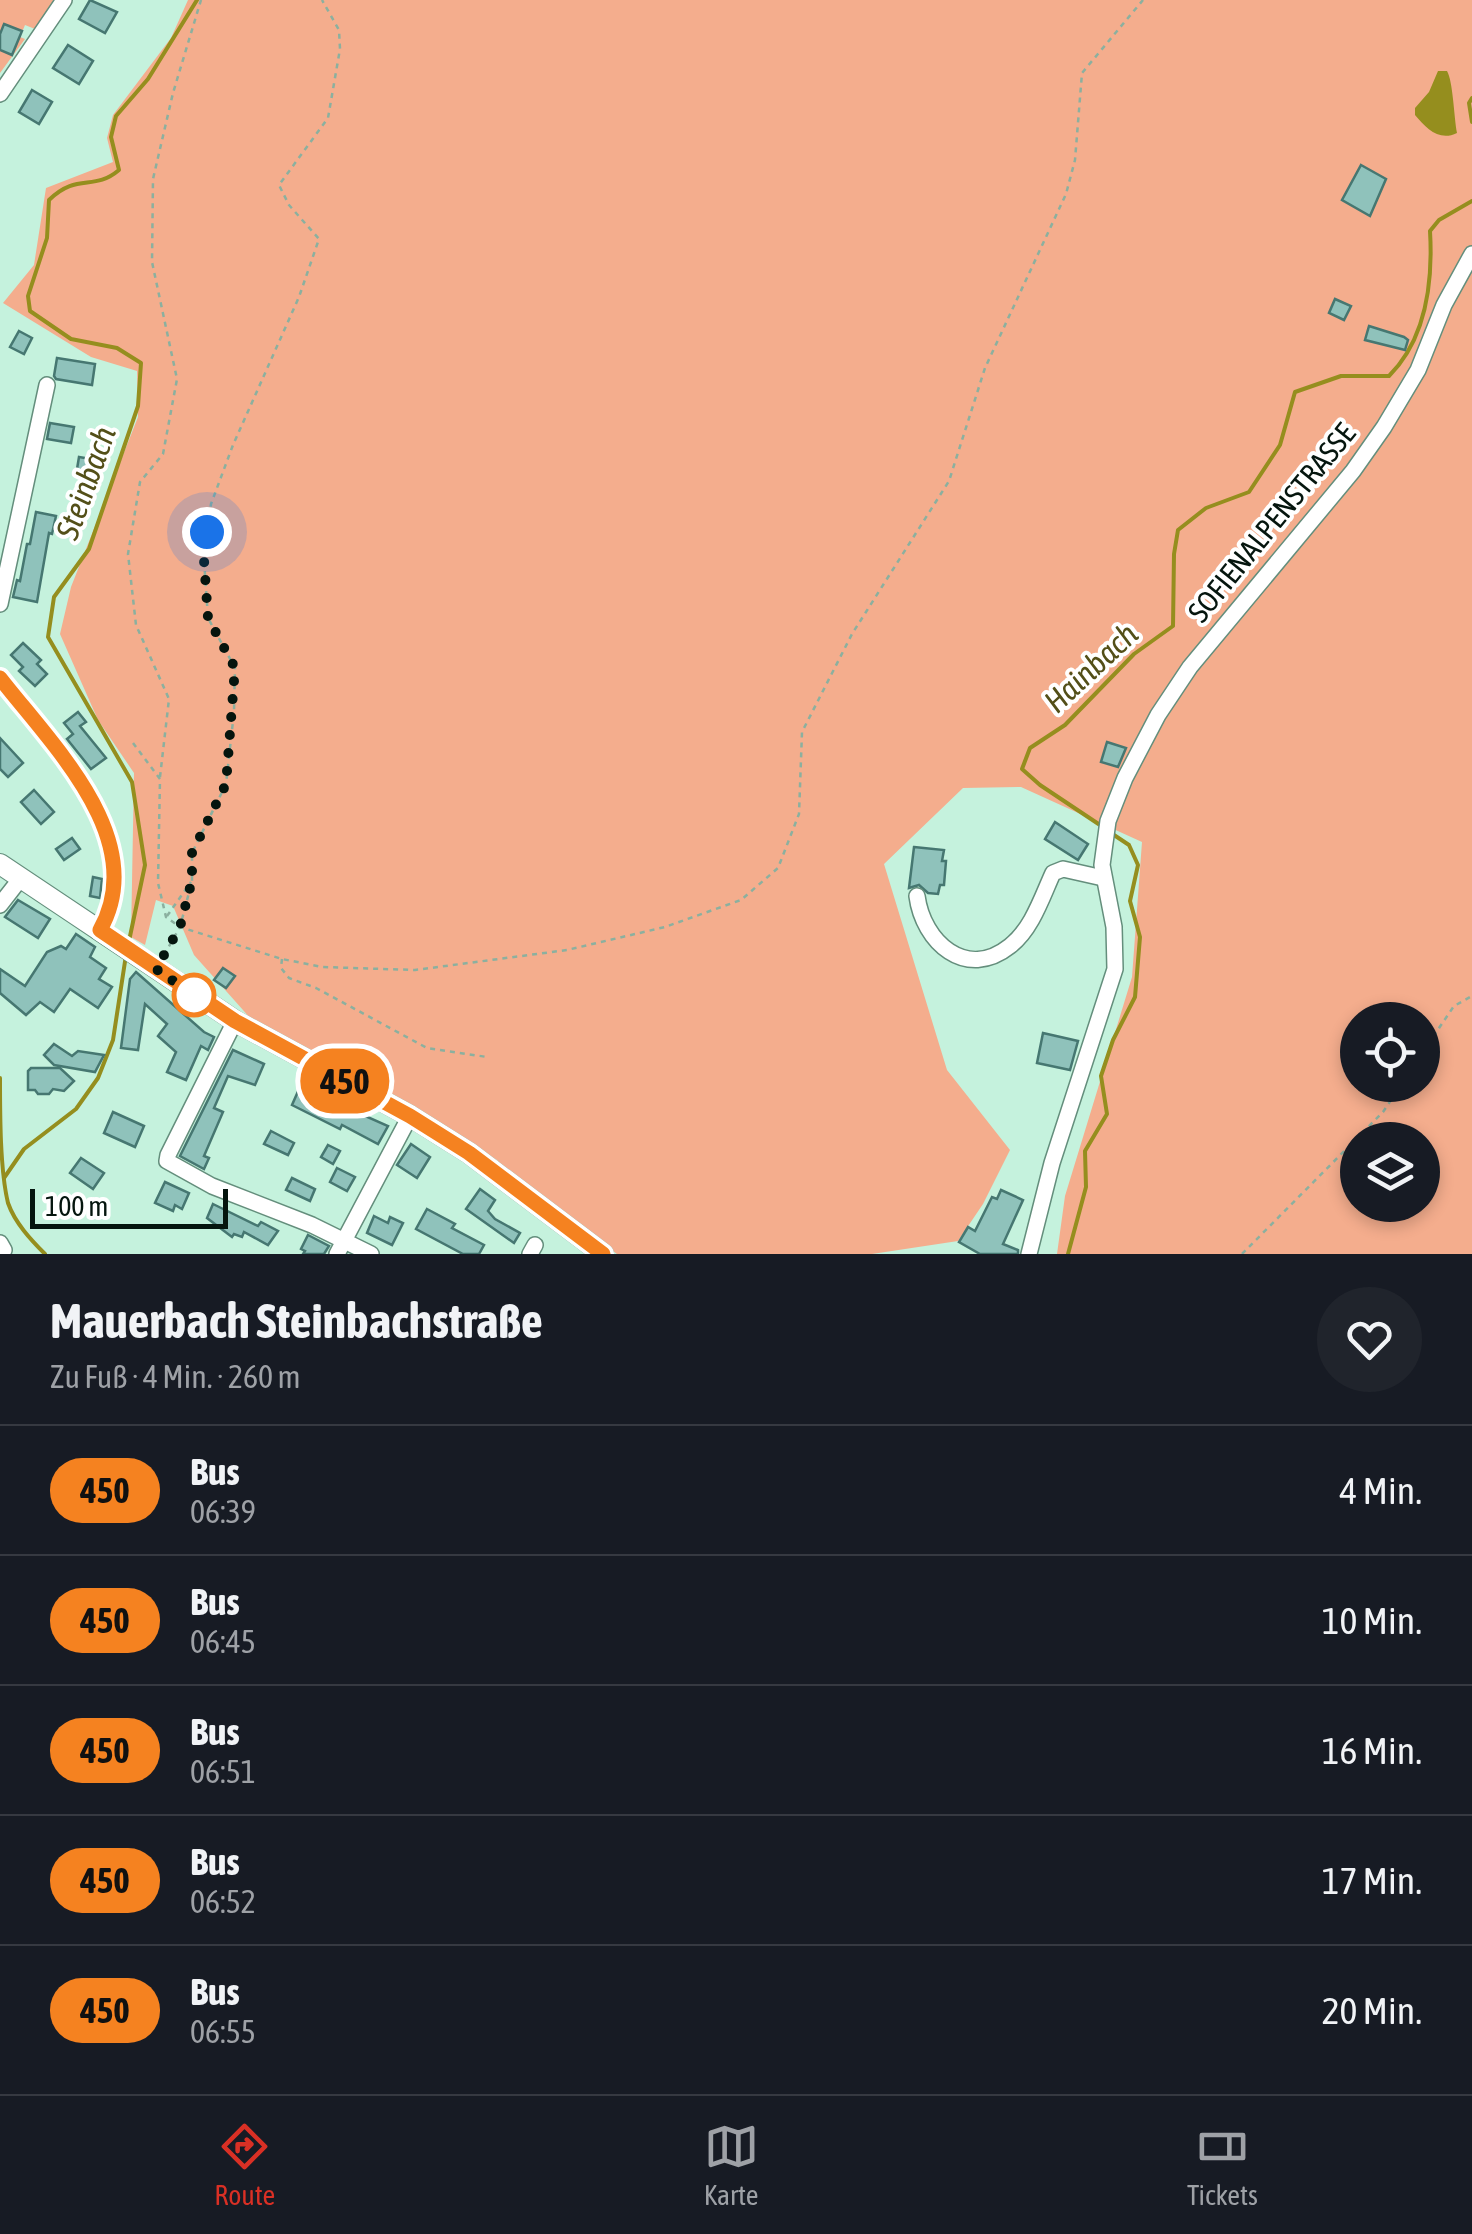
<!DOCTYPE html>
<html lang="de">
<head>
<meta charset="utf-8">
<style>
	body { margin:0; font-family:"Asap Condensed",sans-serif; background:#20242c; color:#f1f3f6; height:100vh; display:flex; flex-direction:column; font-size:38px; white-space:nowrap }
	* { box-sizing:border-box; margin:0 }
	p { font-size:32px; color:#9ea1a6 }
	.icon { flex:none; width:55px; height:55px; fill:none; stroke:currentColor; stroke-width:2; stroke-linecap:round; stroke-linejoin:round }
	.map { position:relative; height:1254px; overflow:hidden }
	.sheet { display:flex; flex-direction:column; background:#171b24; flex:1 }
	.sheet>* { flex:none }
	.badge { padding:0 20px; border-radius:32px; font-size:35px; line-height:65px }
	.buttons { position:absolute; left:1340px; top:1002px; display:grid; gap:20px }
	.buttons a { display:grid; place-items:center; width:100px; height:100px; border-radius:50%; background:#171b24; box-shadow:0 5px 15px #0003; font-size:50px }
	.scale { position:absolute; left:30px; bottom:25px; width:198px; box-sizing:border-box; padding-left:10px; border:5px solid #05150e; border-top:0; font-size:28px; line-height:35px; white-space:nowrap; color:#05150e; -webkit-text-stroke:8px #fff; paint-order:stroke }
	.you { position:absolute; width:50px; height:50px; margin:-25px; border:8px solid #fff; border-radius:50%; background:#1a73e8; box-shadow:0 0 0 15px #1a73e833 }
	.map>.badge { position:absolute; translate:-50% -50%; box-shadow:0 0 0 5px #fff }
	.round { display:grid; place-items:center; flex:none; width:105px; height:105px; border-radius:52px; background:#20242c }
	.headline { display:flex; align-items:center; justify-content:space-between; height:170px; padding:0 50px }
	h1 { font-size:48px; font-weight:700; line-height:75px }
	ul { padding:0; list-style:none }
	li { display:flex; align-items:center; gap:30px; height:130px; padding:0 50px; border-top:2px solid #363941 }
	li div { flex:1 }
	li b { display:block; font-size:38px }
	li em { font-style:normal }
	li .badge { min-width:110px; font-weight:700; text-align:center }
	.tabs { display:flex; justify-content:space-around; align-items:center; height:140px; border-top:2px solid #363941; background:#171b24; font-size:28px; color:#9ea1a6 }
	.tabs a { display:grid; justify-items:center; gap:5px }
	.tabs .on { color:#d93025 }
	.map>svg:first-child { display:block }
	.green { fill:#f4ad8d; fill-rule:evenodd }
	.water { fill:#958e1e }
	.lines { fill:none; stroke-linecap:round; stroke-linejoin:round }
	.stream { stroke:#958e1e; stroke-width:4 }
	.building { fill:#8fc2bb; stroke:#467771; stroke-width:2.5 }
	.minor-casing { stroke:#648e7c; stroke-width:18 }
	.major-casing { stroke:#648e7c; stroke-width:22 }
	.path { stroke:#8bb09f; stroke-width:2.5; stroke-dasharray:5 5; stroke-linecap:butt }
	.minor { stroke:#fff; stroke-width:15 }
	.major { stroke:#fff; stroke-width:20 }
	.line-casing { stroke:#fff; stroke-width:22 }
	.line { stroke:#f58220; stroke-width:15 }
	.walk { stroke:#05150e; stroke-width:10; stroke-dasharray:0 18 }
	.stop-dot { fill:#fff; stroke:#f58220; stroke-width:5 }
	.labels { text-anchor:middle; stroke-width:8; stroke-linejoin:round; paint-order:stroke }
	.street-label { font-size:30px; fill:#05150e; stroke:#fff }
	.water-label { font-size:32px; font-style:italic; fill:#534f18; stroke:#fff }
</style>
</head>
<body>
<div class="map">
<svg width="1472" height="1254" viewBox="0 0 1472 1254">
	<rect width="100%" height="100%" fill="#c5f2dd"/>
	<g class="green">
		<polygon points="0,0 55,0 35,29 25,25 20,37 25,39 0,73"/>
		<path d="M188,0H1472V1254H1057L1065,1196L1132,977L1142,842L1021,787L963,788L884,864L947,1070L1010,1150L983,1204L958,1241L872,1254H617L510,1174L497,1160L251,1019L194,955L173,906L156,900L145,945L131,937L134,773L98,720L60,634L71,587L138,417L137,371L91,357L3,303L34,265L46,188L113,162L107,138L113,115L171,38ZM1358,1020H1422V1085H1358ZM1358,1140H1422V1205H1358Z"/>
	</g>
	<path class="water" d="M1438,71H1447C1453,81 1454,117 1457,133C1439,142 1426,128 1415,115V108L1429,92Z"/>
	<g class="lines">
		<g class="stream">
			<polyline points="1472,98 1469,103 1472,122"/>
			<path d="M1103,827L1040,785L1022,769L1030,748L1065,725L1134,654L1173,626L1174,554L1178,530L1206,508L1249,492L1280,445L1295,392L1341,376H1389C1427,338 1433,282 1430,231L1439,220L1472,201"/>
			<path d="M129,941L145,865L132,782L48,637L54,597L89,549L138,406L141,363L117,348L71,339L30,311L28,296L47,238L49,200C78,172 93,192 119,170L111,137L116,116L148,79L197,0"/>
			<path d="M0,1078C0,1115 0,1170 8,1203C15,1223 31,1240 45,1254"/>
			<polyline points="4,1178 24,1149 76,1109 98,1078 113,1040 126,955"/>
			<polyline points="1068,1254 1086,1187 1085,1151 1107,1114 1101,1076 1113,1040 1135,997 1140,937 1130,901 1138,865 1129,845 1111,833"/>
		</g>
	</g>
	<g class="building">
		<polygon points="90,0 117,12 105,33 79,19"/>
		<polygon points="4,24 22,31 12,55 0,50 0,34"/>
		<polygon points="68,45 93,61 79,84 53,68"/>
		<polygon points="32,90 52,102 39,124 19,112"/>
		<polygon points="1361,165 1386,179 1370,216 1342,200"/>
		<polygon points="1335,299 1351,306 1344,320 1329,313"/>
		<polygon points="1369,326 1404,337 1408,340 1405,350 1365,340"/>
		<polygon points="19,331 32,338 24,354 10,347"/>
		<polygon points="57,358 95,364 92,385 56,379 54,376"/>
		<polygon points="50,423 74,427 71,443 47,439"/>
		<polygon points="79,457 97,460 94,478 76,475"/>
		<polygon points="36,512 56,516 52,534 49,533 37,602 13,597 17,580 20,581 27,544 30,544"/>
		<polygon points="23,643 41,660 37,664 47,674 35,686 19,671 23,667 11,655"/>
		<polygon points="78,712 86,722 80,726 106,758 91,769 67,739 73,734 64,723"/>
		<polygon points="0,738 23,763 8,777 0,769"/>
		<polygon points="1107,742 1126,748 1118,767 1101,762"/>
		<polygon points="34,790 54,812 41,824 21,802"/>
		<polygon points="1055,822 1088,844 1078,860 1045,839"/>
		<polygon points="72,838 80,849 64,860 56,849"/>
		<polygon points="914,847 944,850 942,861 946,861 944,885 940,885 938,894 928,893 919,885 909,888"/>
		<polygon points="93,877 102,879 100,898 90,896"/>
		<polygon points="18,900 50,919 38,938 5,917"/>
		<polygon points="76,934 95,947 90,957 106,968 99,979 112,987 98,1008 70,989 54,1012 40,1002 26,1015 0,993 0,969 25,986 47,952 61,946 66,949"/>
		<polygon points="223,968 235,976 226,988 214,980"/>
		<polygon points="136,972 204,1032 214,1037 208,1050 201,1046 186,1080 167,1072 176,1052 158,1036 167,1024 145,1004 138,1050 121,1048 130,979"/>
		<polygon points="1043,1033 1078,1041 1070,1070 1037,1063"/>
		<polygon points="54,1044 72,1056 78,1051 104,1055 95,1072 54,1065 44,1055"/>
		<polygon points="233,1050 264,1064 255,1085 228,1076 214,1108 223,1112 204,1156 209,1158 204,1169 180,1156"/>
		<polygon points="31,1068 60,1068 74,1081 64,1091 53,1089 49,1094 38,1094 35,1090 28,1090 28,1071"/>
		<polygon points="300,1087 388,1126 378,1144 342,1125 340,1129 292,1105"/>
		<polygon points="113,1112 144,1126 135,1147 104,1133"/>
		<polygon points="271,1131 294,1143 288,1155 264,1144"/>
		<polygon points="411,1144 430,1157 417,1178 397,1165"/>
		<polygon points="328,1145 340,1151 333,1164 321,1157"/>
		<polygon points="81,1158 104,1173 93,1189 70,1173"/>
		<polygon points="337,1168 355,1177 347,1191 330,1182"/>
		<polygon points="292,1178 315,1189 310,1201 286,1190"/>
		<polygon points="165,1182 189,1193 182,1209 175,1205 173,1211 155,1203"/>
		<polygon points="480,1189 495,1200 488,1211 495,1219 520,1233 514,1243 466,1209"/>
		<polygon points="1001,1190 1023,1200 1003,1244 1018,1250 1018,1254 980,1254 959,1242 968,1227 975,1231 992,1197 997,1199"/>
		<polygon points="213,1204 258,1226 261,1222 278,1231 268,1245 244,1232 242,1237 234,1234 232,1237 207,1218"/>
		<polygon points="427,1209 455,1224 452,1228 484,1245 479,1254 463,1254 416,1229"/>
		<polygon points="374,1216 388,1223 390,1217 403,1223 392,1245 367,1233"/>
		<polygon points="308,1235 329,1246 324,1254 303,1254 305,1251 301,1249"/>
	</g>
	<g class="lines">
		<defs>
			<g id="minor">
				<polyline points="0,94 64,0"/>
				<polyline points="0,604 47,385"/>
				<path d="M0,679C53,746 151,838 100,930"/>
				<path d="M917,896C923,942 966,981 1010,946C1032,929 1042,897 1053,873L1063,869L1103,878"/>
				<polyline points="0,905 21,878"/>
				<polyline points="235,1021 168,1155 167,1161 212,1186 312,1225 371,1254"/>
				<polyline points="0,1243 4,1250"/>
				<polyline points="337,1254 410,1116"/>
				<polyline points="530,1254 535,1245"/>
				<polyline points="1029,1254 1052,1163 1115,969 1114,927 1102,865 1108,821 1125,778 1158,715 1190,667 1353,471 1384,427 1418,370 1444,305 1472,254"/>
			</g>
			<polyline id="major" points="0,864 235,1021 410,1116 469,1153 603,1254"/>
		</defs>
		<use href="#minor" class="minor-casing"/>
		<use href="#major" class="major-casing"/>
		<g class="path">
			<polyline points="133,743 160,779 158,883 166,917 180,927 282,959 322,967 415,970 567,950 665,927 741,900 778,868 799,814 802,732 852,634 949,481 985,368 1066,194 1075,160 1082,73 1143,0"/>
			<polyline points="160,777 169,699 136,625 128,554 140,482 163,454 177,379 152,262 153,179 173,93 201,0"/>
			<polyline points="167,916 191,882"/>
			<polyline points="164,955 180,927 192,881 192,853 226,784 234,712 235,668 208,618 204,560 211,504 233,445 299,297 319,239 289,205 279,185 328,118 340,49 339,30 322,0"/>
			<polyline points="282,959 281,968 289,978 316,988 427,1048 487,1057"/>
			<polyline points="1422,1053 1454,1006 1472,996"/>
			<polyline points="1242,1254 1383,1112 1401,1085"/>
		</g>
		<use href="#minor" class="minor"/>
		<use href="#major" class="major"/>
	</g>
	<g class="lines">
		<defs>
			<path id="line" d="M0,678C52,745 151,840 100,930L235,1021L410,1116L469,1153L603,1254"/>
		</defs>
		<use href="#line" class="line-casing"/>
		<use href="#line" class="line"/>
		<polyline class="walk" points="194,995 198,998 156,969 180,927 192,880 192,853 226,784 235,668 208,618 204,560 207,532"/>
	</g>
	<circle class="stop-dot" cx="194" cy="995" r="20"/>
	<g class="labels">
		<g class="street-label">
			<text transform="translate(1272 523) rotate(-51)" y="10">SOFIENALPENSTRASSE</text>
		</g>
		<g class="water-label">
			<text transform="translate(86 483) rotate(-70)" y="11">Steinbach</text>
			<text transform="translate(1091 668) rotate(-43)" y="11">Hainbach</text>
		</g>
	</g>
</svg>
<div class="buttons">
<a><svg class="icon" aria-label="locate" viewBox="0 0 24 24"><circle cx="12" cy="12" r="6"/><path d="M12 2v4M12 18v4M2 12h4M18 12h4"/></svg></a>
<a><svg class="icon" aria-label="layers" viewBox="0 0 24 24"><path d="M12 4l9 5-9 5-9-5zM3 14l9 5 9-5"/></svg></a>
</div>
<div class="scale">100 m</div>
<div class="you" style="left:207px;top:532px"></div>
<b class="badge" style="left:345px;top:1081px;background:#f58220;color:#111">450</b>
</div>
<section class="sheet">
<div class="headline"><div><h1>Mauerbach Steinbachstraße</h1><p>Zu Fuß · 4 Min. · 260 m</p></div><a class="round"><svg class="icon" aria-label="heart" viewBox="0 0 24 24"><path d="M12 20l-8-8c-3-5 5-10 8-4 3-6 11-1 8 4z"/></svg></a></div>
<ul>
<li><span class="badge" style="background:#f58220;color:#111">450</span><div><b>Bus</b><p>06:39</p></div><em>4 Min.</em></li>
<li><span class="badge" style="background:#f58220;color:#111">450</span><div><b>Bus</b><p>06:45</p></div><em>10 Min.</em></li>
<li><span class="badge" style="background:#f58220;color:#111">450</span><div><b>Bus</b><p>06:51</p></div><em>16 Min.</em></li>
<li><span class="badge" style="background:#f58220;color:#111">450</span><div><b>Bus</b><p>06:52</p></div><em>17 Min.</em></li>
<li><span class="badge" style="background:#f58220;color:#111">450</span><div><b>Bus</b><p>06:55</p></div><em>20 Min.</em></li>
</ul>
</section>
<nav class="tabs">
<a class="on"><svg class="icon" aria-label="directions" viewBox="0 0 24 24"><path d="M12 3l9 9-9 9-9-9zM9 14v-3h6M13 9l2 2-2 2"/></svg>Route</a>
<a><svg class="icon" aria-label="map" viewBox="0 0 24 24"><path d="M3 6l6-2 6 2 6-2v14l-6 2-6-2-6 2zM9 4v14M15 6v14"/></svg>Karte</a>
<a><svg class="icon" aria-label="tickets" viewBox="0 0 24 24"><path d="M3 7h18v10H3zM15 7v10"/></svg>Tickets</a>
</nav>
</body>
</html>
